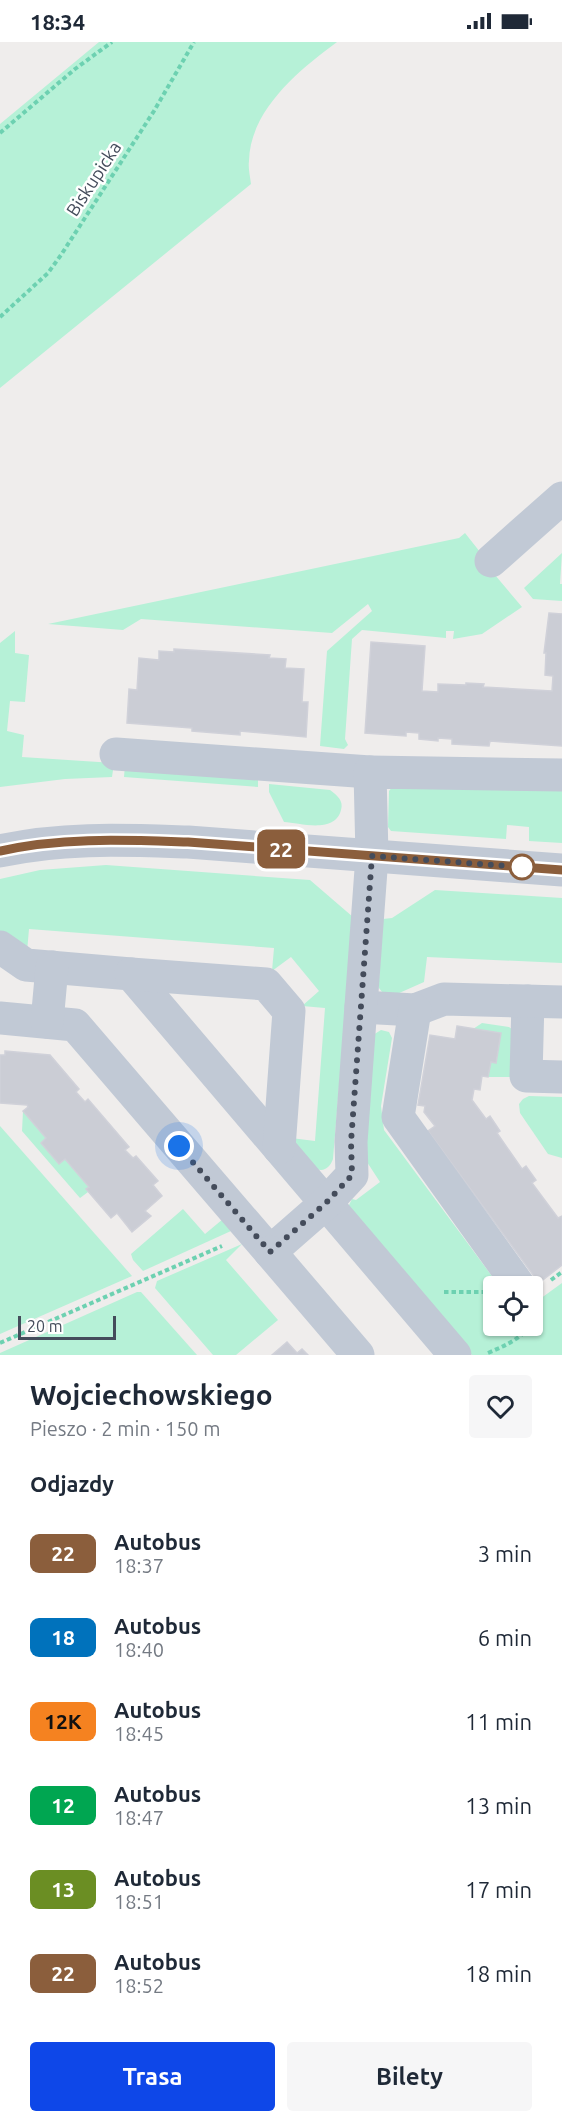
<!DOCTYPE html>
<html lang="pl">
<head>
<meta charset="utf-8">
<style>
	body { margin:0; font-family:Ubuntu,sans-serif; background:#f6f6f7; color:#1f2937; height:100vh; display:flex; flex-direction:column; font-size:22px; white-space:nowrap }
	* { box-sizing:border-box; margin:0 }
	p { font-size:20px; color:#747a83 }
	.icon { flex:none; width:33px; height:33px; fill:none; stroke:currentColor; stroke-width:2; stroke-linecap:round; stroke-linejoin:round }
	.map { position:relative; height:1313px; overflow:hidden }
	.drawer { display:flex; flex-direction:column; background:#fff; flex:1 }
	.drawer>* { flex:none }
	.badge { padding:0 12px; border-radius:9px; font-size:21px; line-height:39px }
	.fabs { position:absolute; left:483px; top:1234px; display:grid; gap:12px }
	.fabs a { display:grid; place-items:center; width:60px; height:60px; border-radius:6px; background:#fff; box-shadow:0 2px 4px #0004; font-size:30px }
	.scale { position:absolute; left:18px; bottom:15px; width:98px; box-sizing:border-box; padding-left:6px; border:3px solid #444c5b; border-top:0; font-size:16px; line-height:21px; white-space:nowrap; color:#444c5b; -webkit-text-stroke:4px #fff; paint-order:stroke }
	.you { position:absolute; width:30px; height:30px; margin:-15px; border:4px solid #fff; border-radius:50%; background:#1a73e8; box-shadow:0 0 0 9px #1a73e833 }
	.map>.badge { position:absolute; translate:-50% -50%; box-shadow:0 0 0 3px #fff }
	h2 { padding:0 30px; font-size:22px; line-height:54px }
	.round { display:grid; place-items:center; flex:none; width:63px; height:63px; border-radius:6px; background:#f6f6f7 }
	.overview { display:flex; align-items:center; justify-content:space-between; height:102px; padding:0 30px }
	h1 { font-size:28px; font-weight:700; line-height:45px }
	.cta { display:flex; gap:12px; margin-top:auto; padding:12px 30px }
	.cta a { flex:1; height:69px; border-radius:6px; background:#0e47e8; color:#fff; font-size:24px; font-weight:700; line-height:69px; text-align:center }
	.cta a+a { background:#f6f6f7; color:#1f2937 }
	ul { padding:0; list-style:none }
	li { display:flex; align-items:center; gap:18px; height:84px; padding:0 30px }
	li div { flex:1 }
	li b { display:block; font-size:22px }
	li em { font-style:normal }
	li .badge { min-width:66px; font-weight:700; text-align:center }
	.status { display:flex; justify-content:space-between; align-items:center; height:42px; padding:0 30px; background:#fff; direction:ltr }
	.status svg { height:16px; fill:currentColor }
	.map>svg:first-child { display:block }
	.green { fill:#b6f1d7 }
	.building { fill:#cbcdd5; stroke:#d0d1d9; stroke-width:1.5 }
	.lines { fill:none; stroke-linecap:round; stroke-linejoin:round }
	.path { stroke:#6dd1b1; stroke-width:4; stroke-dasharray:4.5 3; stroke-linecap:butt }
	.minor { stroke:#c1c9d5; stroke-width:33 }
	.line-casing { stroke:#fff; stroke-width:14 }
	.line { stroke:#8b5e3c; stroke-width:9 }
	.walk { stroke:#444c5b; stroke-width:6; stroke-dasharray:0 10.8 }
	.stop-dot { fill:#fff; stroke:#8b5e3c; stroke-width:3 }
	.labels { text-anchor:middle; stroke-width:5; stroke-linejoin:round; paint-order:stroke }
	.street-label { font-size:18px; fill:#444c5b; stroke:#fff }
</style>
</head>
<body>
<div class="status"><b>18:34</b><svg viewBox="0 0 49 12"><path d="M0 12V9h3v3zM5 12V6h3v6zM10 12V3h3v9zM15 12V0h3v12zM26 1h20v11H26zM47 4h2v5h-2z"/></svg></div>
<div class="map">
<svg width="562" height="1313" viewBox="0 0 562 1313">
	<rect width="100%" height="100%" fill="#efedec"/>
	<g class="green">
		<path d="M99,0H337C299,28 250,68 249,119C248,126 250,134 251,142L0,346V82Z"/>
		<polygon points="465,491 480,510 475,515 493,535 495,533 522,565 482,592 453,597 454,589 446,589 446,596 362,588 352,597 345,697 348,703 344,707 320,704 327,609 372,569 368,562 332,591 141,577 123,588 48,582 459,496"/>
		<polygon points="562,511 560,542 562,542 562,559 533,557 524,546"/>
		<polygon points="15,589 15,611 29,613 25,660 10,659 7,689 24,693 22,715 114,721 112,735 65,737 0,745 0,601"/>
		<polygon points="125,723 258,732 258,745 124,735"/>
		<path d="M269,742L330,748C337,753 344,759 341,768C335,792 300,781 284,780L269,750Z"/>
		<polygon points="562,743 562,801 529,799 529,785 507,783 506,797 391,789 388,785 389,749 393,744"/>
		<path d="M106,823L310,838L353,875L333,1117C330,1125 325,1130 316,1127L291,1096L315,1099L325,966L302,964L319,949L291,915L272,929L274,906L29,887L27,910L0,890V837L40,828Z"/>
		<polygon points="435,848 562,856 562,921 427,915 424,940 397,952 382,950 379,946 379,938 383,877 392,876"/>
		<polygon points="482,981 509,985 513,988 512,1035 488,1035 491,1020 496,1021 501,991 473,987"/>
		<polygon points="381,988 389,990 392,996 381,1064 384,1088 500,1245 494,1245 494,1284 532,1284 533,1262 562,1241 562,1313 472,1313 348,1165 352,1157 356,1158 380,1140 365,1117 373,993"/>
		<polygon points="529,1054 562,1055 562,1116 548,1112 520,1071 519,1062 523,1057"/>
		<polygon points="23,1069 46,1096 41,1101 59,1122 65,1117 89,1145 86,1147 88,1150 80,1156 22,1089"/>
		<polygon points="0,1084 132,1234 0,1292"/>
		<polygon points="183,1167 205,1192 223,1177 231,1189 143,1229 133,1218 131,1212"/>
		<polygon points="242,1202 226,1218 278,1278 236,1313 213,1313 155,1246 157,1239"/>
		<polygon points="137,1250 141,1250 197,1313 0,1313 0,1311"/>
	</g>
	<g class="building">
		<polygon points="549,571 562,572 562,704 490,699 489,704 452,702 452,697 438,696 438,699 419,697 419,691 406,690 406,694 365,691 371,600 425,604 422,649 438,650 438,642 466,643 466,641 484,642 483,645 552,649 553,634 545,633 546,611 544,611"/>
		<polygon points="174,607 270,613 269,616 286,617 285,626 304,627 302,660 308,660 306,695 240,689 240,693 192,689 192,686 127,681 129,647 137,648 139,616 159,618 159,609 174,610"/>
		<polygon points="457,984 501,991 496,1021 491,1020 488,1035 482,1034 480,1048 474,1047 472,1058 486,1077 490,1074 500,1089 497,1091 522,1127 526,1124 536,1138 532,1141 558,1176 562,1174 562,1223 539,1241 428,1089 435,1084 424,1070 425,1064 418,1063 430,993 455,997"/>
		<polygon points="5,1009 50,1013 79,1047 76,1050 85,1060 88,1057 129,1105 125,1108 133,1116 136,1114 158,1139 153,1143 162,1154 145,1169 151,1174 132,1190 117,1171 111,1176 86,1147 89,1145 65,1117 59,1122 41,1101 46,1096 23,1069 28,1065 27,1063 0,1061 0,1013 5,1013"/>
		<polygon points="287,1300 297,1311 302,1307 308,1313 272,1313"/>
	</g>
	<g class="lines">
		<g class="path">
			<polyline points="0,91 75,27 112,0"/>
			<polyline points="0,275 48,231 61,213 154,69 194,0"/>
			<polyline points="551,1238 562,1230"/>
			<polyline points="444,1250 484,1250"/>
			<polyline points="0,1301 222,1204"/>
			<path d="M488,1311C504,1304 519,1298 530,1284"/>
		</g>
		<g class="minor">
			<polyline points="491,519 562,456"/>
			<polyline points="116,712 370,730"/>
			<path d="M0,809C62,795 125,798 188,800L562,828"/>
			<polyline points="0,905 26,923 131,932 455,1313"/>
			<polyline points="131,932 266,942 289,969 279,1106"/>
			<polyline points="528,959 526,1034 562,1035"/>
			<polyline points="361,965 415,968 444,957 562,960"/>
			<polyline points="415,968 398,1075 520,1245"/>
			<polyline points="0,976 75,983 270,1210 326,1161 352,1133 351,1100 372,814 370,730 562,733"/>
			<polyline points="47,980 52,925"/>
			<polyline points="270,1210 358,1313"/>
		</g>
	</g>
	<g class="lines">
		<defs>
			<path id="line" d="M0,809C62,795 125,798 188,800L562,828"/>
		</defs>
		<use href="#line" class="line-casing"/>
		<use href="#line" class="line"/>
		<polyline class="walk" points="179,1104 270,1210 326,1161 352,1133 351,1100 372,814 522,825"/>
	</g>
	<circle class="stop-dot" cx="522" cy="825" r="12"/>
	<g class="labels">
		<g class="street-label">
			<text transform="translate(94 137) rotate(-57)" y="6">Biskupicka</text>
		</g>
	</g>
</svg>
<div class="fabs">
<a><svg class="icon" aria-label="locate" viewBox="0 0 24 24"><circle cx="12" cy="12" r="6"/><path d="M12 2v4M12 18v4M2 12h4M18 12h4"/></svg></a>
</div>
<div class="scale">20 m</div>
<div class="you" style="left:179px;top:1104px"></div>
<b class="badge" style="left:281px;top:807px;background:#8b5e3c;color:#fff">22</b>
</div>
<section class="drawer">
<div class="overview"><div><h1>Wojciechowskiego</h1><p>Pieszo · 2 min · 150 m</p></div><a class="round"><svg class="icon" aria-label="heart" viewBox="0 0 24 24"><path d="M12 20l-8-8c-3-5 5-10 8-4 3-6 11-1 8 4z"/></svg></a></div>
<h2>Odjazdy</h2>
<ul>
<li><span class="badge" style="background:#8b5e3c;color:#fff">22</span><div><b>Autobus</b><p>18:37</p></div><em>3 min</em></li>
<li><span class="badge" style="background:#0072bc;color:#fff">18</span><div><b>Autobus</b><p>18:40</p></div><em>6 min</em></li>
<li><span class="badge" style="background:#f58220;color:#111">12K</span><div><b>Autobus</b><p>18:45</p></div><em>11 min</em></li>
<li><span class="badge" style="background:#00a651;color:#fff">12</span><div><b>Autobus</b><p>18:47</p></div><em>13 min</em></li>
<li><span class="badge" style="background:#6b8e23;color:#fff">13</span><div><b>Autobus</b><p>18:51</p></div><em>17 min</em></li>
<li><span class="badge" style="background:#8b5e3c;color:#fff">22</span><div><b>Autobus</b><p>18:52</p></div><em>18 min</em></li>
</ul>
<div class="cta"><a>Trasa</a><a>Bilety</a></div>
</section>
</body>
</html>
